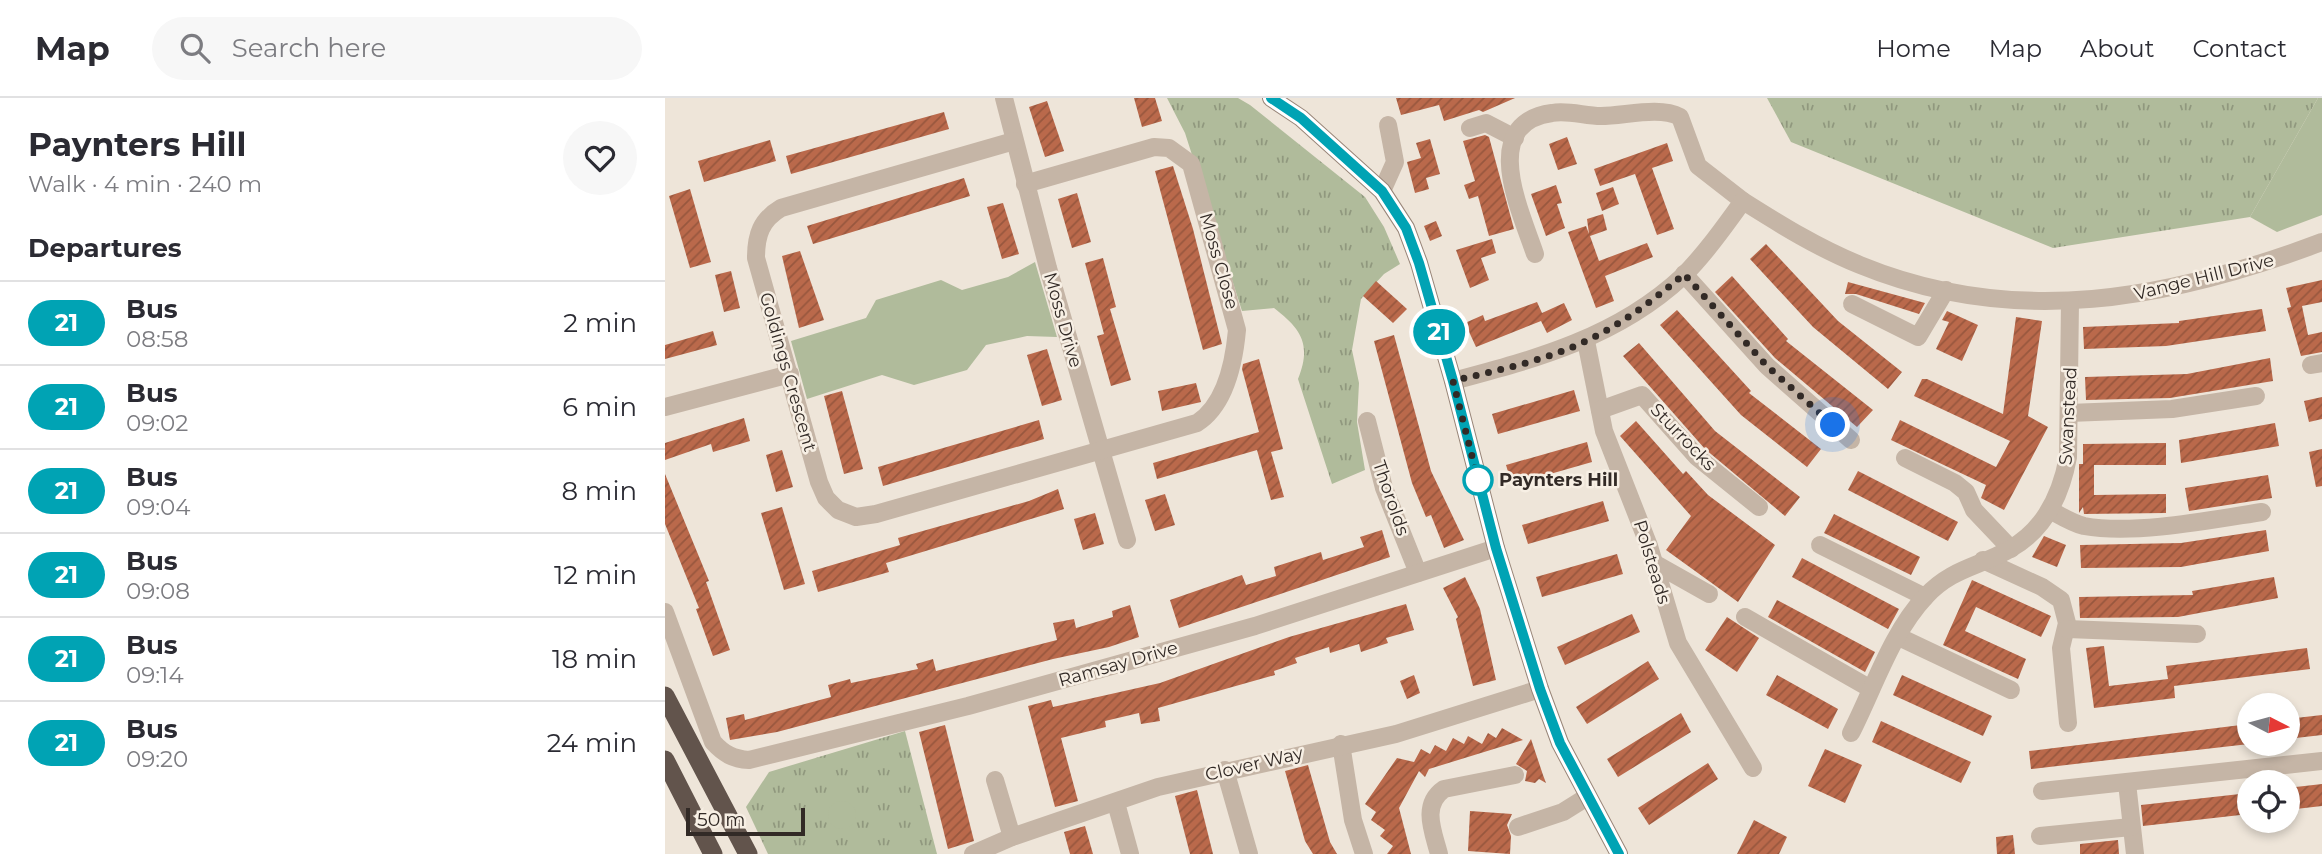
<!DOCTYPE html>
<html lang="en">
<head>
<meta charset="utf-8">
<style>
	body { margin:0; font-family:Montserrat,sans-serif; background:#f7f7f7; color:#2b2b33; height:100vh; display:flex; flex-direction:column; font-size:26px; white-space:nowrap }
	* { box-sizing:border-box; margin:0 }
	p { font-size:23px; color:#7c7c81 }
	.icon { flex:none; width:38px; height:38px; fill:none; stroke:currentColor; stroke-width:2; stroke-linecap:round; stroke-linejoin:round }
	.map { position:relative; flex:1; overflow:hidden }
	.drawer { display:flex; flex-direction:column; background:#fff; width:665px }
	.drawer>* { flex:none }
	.badge { padding:0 14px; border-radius:23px; font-size:24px; line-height:46px }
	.needle { width:46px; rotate:96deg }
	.buttons { position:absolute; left:1572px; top:595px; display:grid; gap:14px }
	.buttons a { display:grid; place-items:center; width:63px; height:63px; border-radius:50%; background:#fff; box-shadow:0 4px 10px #0003; font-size:35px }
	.scale { position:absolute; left:21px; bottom:18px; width:119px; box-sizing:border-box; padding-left:7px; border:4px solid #322a26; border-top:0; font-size:19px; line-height:24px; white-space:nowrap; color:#322a26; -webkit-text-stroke:5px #f7efe4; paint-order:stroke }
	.you { position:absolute; width:35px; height:35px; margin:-18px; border:5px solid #fff; border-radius:50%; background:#1a73e8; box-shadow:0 0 0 10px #1a73e833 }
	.map>.badge { position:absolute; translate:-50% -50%; box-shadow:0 0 0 4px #fff }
	h2 { padding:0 28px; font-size:26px; line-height:63px }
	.round { display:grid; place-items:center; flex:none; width:74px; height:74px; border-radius:37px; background:#f7f7f7 }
	.headline { display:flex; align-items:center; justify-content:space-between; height:119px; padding:0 28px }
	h1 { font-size:33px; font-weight:700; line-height:52px }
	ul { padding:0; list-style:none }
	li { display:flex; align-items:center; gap:21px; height:84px; padding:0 28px; border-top:2px solid #e1e1e2 }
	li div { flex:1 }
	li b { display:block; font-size:26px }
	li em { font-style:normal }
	li .badge { min-width:77px; font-weight:700; text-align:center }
	header { display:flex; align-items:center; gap:42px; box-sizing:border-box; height:98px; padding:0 35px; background:#fff; border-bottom:2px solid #e1e1e2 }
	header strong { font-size:33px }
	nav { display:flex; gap:38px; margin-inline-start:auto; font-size:24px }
	.search { width:490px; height:63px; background:#f7f7f7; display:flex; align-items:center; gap:18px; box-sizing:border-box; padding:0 24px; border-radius:38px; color:#7c7c81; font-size:26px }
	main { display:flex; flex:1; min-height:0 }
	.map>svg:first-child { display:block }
	.grass { fill:url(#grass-tufts) }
	.park { fill:#b0bb9b }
	.building { fill:url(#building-hatch) }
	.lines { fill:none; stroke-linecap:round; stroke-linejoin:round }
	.minor { stroke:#c5b5a6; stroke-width:18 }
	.secondary { stroke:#988578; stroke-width:18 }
	.trunk { stroke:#62544c; stroke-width:19 }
	.line-casing { stroke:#fff; stroke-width:16 }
	.line { stroke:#00a3b4; stroke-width:10 }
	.walk { stroke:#322a26; stroke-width:7; stroke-dasharray:0 12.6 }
	.stop-dot { fill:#fff; stroke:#00a3b4; stroke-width:3.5 }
	.labels { text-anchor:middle; stroke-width:5; stroke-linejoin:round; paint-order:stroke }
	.street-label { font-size:18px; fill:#322a26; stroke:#f7efe4 }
	.stop-label { font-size:18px; font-weight:bold; fill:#322a26; stroke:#f7efe4; text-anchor:start }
</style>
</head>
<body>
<header>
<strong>Map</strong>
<div class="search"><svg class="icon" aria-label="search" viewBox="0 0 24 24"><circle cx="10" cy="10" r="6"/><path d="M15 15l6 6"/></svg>Search here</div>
<nav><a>Home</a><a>Map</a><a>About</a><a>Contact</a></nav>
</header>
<main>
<section class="drawer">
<div class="headline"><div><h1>Paynters Hill</h1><p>Walk · 4 min · 240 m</p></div><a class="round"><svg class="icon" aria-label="heart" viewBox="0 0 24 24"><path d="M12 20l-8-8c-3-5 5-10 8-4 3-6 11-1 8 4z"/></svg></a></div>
<h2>Departures</h2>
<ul>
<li><span class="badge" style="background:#00a3b4;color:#fff">21</span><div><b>Bus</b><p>08:58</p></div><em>2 min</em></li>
<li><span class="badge" style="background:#00a3b4;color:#fff">21</span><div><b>Bus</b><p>09:02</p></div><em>6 min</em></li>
<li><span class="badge" style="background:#00a3b4;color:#fff">21</span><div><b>Bus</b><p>09:04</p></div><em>8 min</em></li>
<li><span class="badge" style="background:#00a3b4;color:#fff">21</span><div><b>Bus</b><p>09:08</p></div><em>12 min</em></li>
<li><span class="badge" style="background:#00a3b4;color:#fff">21</span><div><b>Bus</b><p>09:14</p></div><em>18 min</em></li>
<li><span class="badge" style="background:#00a3b4;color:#fff">21</span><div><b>Bus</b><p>09:20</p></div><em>24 min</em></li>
</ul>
</section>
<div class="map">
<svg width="1657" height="756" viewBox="0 0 1657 756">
	<defs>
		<pattern id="grass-tufts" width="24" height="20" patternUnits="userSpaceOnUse" patternTransform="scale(1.75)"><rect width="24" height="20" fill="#b0bb9b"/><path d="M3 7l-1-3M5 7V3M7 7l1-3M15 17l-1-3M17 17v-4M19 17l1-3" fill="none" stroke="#90987e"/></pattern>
		<pattern id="building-hatch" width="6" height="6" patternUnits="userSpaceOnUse" patternTransform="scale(1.75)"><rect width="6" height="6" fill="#ba694b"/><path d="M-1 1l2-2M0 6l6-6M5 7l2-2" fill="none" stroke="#98573e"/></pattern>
	</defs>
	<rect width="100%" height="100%" fill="#eee5d9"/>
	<g class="grass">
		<path d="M502,0H573L585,7L700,99L719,129L735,166L719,176L696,201L687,252L694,285L692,324L700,372L667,386L633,281C647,246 636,231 609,210L577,213L520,35Z"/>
		<polygon points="1102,0 1653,0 1585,119 1388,150 1126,44"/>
		<polygon points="240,633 272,756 103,756 81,709 104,674"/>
	</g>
	<g class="park">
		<polygon points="1653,0 1657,0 1657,117 1612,134 1585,119"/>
		<polygon points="370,164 392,239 362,238 321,247 302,272 249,287 217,277 142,301 126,243 201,220 211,202 276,182 297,192 343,179"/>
		<circle cx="177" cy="717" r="14"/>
	</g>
	<g class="building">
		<polygon points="469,0 490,0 497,23 477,29"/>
		<polygon points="731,0 850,0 818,14 814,12 779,23 774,7 736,17"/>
		<polygon points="382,3 399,53 380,59 364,9"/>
		<polygon points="279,14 284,31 126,76 121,58"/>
		<polygon points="820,37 824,39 849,131 824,138 813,98 804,101 799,87 810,83 798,43"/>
		<polygon points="902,39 912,66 893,72 884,46"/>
		<polygon points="765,41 775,76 761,80 764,91 750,95 742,64 756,60 751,45"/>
		<polygon points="105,42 111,63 39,84 33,63"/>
		<polygon points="1002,45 1008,63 987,70 1009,131 992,137 970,76 935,88 929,71"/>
		<polygon points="508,68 528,131 557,246 538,252 490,73"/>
		<polygon points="299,80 305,98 148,146 142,128"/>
		<polygon points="891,87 897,105 892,106 900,130 881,138 866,96"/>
		<polygon points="948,89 954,106 937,113 931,95"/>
		<polygon points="25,91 46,164 25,170 4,98"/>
		<polygon points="412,95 426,144 407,150 393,101"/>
		<polygon points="338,105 354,156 337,161 322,109"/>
		<polygon points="938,116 942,132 925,138 934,163 982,145 988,159 940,178 949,203 931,210 903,134 921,128 924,136 922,121"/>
		<polygon points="771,123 777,138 765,143 759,128"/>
		<polygon points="827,141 831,155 816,160 824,182 805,190 791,152"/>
		<polygon points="1101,146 1173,223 1237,274 1223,291 1148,229 1085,161"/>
		<polygon points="135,153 159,222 134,230 117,158"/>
		<polygon points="438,160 451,209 445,211 466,282 446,288 432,238 439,236 420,165"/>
		<polygon points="66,173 75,210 59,214 50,177"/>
		<polygon points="1067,178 1123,241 1121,243 1208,312 1192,329 1110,260 1050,194"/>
		<polygon points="1657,182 1657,204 1637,208 1643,237 1657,234 1657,254 1636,258 1622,210 1626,209 1621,190"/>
		<polygon points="711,183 742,211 728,225 698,198"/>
		<polygon points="1183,184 1260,205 1254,216 1191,196 1180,196"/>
		<polygon points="872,204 877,215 899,205 907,222 882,235 876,223 811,249 800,225 818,217 820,223"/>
		<polygon points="1597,211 1601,233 1501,248 1419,251 1418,229 1514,225 1514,223"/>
		<polygon points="1012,212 1086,293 1084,295 1156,351 1142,369 1076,317 995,227"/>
		<polygon points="1282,213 1313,227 1297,263 1271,251 1284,224 1277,222"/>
		<polygon points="1351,219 1377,223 1363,318 1383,329 1339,412 1316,400 1321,387 1226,342 1235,322 1331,369 1345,343 1249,298 1257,281 1262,281 1338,316"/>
		<polygon points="48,233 52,247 0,261 0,247"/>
		<polygon points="729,237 766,373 799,442 779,450 766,417 761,419 747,385 709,243"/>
		<polygon points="974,245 1050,333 1135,399 1120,418 1040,351 958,258"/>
		<polygon points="382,251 397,302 377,308 362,257"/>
		<polygon points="1605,260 1608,283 1505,300 1421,302 1420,279 1522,276"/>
		<polygon points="594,261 618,351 606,354 619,399 606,402 592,352 492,381 488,365 594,334 577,271 578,266"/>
		<polygon points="531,285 536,304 497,313 493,293"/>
		<polygon points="909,292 915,313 833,336 827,316"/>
		<polygon points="177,293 198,371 179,376 159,298"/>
		<polygon points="1657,299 1657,321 1644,324 1639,303"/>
		<polygon points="79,320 85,343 48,354 46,346 0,362 0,345"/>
		<polygon points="374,322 379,341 218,388 213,369"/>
		<polygon points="971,323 1018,376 1021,373 1043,397 1110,447 1073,504 1001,452 1026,418 955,338"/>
		<polygon points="1610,325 1614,348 1516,365 1514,342"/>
		<polygon points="922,344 927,364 847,387 841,367"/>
		<polygon points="1501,345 1501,367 1429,367 1429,397 1501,396 1501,415 1419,416 1418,409 1414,415 1414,366 1418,366 1418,346"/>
		<polygon points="1657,351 1657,388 1651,389 1644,354"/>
		<polygon points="117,352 128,389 111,394 101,357"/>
		<polygon points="1193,373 1293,424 1283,443 1183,392"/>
		<polygon points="0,376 44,483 41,484 65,552 48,558 31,511 34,510 0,426"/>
		<polygon points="1603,377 1607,400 1524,413 1520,390"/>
		<polygon points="393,391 399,411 221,465 224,474 153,494 147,473 235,447 233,440 364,403"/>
		<polygon points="500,396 510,427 490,433 480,402"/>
		<polygon points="938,403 944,423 863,446 857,427"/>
		<polygon points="117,409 140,486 119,492 96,415"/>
		<polygon points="430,415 439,446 418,452 409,421"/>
		<polygon points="1169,416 1255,459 1246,477 1159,435"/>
		<polygon points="717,432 725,459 514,530 505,502 577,477 581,487 611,478 609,469 656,454 658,462 699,449 695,439"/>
		<polygon points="1601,432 1604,453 1516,469 1416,470 1415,447 1516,445"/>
		<polygon points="1379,438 1401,447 1392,469 1367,459"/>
		<polygon points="952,456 958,476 877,499 871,479"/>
		<polygon points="1137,460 1234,511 1223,531 1127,479"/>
		<polygon points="800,479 815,511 831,582 808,588 791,521 793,519 778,490"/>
		<polygon points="1609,479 1613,500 1513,519 1415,520 1414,499 1528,497 1527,493"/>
		<polygon points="1307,482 1386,518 1376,539 1311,509 1300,533 1361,561 1353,581 1278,547"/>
		<polygon points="1112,502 1210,554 1200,574 1103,519"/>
		<polygon points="741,506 749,532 721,540 723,545 696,554 694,546 665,555 664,549 630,560 632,565 609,573 610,577 493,610 495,623 476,626 474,615 440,623 441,629 396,640 413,703 390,709 363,608 386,602 388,609 495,585 624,539"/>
		<polygon points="465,507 474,539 444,549 388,561 112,634 65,642 61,620 79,616 80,622 166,599 163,587 185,581 186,585 253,571 251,566 268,561 271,573 392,542 388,525 409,521 411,530 448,519 447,513"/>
		<polygon points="967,516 975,534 900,567 892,549"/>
		<polygon points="1062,519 1094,540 1072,574 1040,552"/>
		<polygon points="1439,548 1444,588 1503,581 1501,568 1642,550 1645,571 1509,588 1510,600 1429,610 1421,550"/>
		<polygon points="983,563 994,581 922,626 911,609"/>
		<polygon points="749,577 755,595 742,601 735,583"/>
		<polygon points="1112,577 1173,611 1163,631 1101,597"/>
		<polygon points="1237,577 1327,618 1318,638 1228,597"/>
		<polygon points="1016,615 1026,634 953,679 942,661"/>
		<polygon points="1657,617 1657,637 1622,641 1622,621"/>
		<polygon points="1216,623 1306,664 1296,685 1207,644"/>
		<polygon points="1584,626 1584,646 1366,671 1364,653"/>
		<polygon points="280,627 309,743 283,751 254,634"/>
		<polygon points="837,630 858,642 764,671 760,679 754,673 734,710 746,756 722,756 728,748 715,738 720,732 706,722 711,714 700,706 732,660 749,664 756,651 765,656 770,647 781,653 788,640 799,646 803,638 817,646 823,635 831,640"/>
		<polygon points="866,641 878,677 881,685 874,681 870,685 860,683 862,673 851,666"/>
		<polygon points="1160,651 1197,667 1180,705 1143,688"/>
		<polygon points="1043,665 1053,681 984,727 973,710"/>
		<polygon points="643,667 665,744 672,756 648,756 640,743 620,673"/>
		<polygon points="1657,686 1657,708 1622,712 1622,690"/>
		<polygon points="532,692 548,756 525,756 510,698"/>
		<polygon points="1584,695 1584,716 1478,728 1476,707"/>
		<polygon points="805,713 847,716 842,727 846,738 845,756 803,753"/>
		<polygon points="1089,722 1122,739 1114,756 1072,756"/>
		<polygon points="420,728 428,756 405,756 399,734"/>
		<polygon points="1348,737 1350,756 1332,756 1331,739"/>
		<polygon points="1453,742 1454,756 1415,756 1415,746"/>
	</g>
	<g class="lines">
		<g class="minor">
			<polyline points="339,0 383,170 462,442"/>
			<polyline points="805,30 821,25 850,40"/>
			<path d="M349,43L116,110C96,122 91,137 91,160L154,384L161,400L173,412L191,419L211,416L532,325C560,307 569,265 572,232L526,66L504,50L489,49L360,86"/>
			<polyline points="717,93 730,64 723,27"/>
			<path d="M870,156C856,114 813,25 887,15C903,12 920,18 936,18C960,18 994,8 1015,19L1033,68L1078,103"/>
			<polyline points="1019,176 1102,268 1186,342"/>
			<polyline points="1187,206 1253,239 1281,192"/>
			<polyline points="921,243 939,333 984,448 1013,545 1088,670"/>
			<polyline points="1646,267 1657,265"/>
			<path d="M788,283C871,261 953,239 1018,178C1040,156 1060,128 1078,103C1116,127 1153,150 1195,167C1351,231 1505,201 1657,144"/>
			<polyline points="0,309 125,276"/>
			<polyline points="935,312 977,297 1032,359 1094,409"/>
			<polyline points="1404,315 1507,311 1591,298"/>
			<polyline points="702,323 719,390 753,475"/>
			<polyline points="1240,360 1290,385 1301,394 1309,412 1346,451"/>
			<path d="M1385,412C1396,418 1407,425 1419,428C1469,437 1546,422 1597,414"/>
			<polyline points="1155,447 1260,499"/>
			<polyline points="1318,462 1377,489 1396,502 1402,525 1396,550 1403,625"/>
			<polyline points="989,465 1044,496"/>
			<path d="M0,514L48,644C59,656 68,661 84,662L303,608L590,528L831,450"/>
			<polyline points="1080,519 1206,591"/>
			<polyline points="1402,531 1532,536"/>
			<polyline points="1234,539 1346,592"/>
			<path d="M1186,635C1209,590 1226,535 1261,498C1287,470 1314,469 1345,451C1379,432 1396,397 1403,359L1405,204"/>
			<polyline points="676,646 688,722 699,756"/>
			<polyline points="560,672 584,756"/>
			<polyline points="330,682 347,739"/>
			<polyline points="1462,685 1470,756"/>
			<polyline points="1377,693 1657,663"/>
			<polyline points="451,705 465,756"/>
			<polyline points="853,729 898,714 922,699"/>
			<polyline points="1375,738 1466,729"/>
			<polyline points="308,756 347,739 493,689 731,636 875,591"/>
			<path d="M774,756C768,733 756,707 779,691L850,677"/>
		</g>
		<polyline class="secondary" points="606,0 636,20 717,93 741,130 754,165 788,283 831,450 875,591 895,645 954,756"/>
		<g class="trunk">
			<polyline points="0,598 83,756"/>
			<polyline points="0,662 48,756"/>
		</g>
	</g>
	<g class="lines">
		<defs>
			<polyline id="line" points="606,0 636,20 717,93 741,130 754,165 788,283 831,450 875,591 895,645 954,756"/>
		</defs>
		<use href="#line" class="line-casing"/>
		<use href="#line" class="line"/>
		<path class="walk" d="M813,382L788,283C832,272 880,263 921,243C957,226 989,202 1019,176L1102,268L1168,327"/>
	</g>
	<circle class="stop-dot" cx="813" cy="382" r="14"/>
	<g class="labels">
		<g class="street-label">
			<text transform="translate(554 163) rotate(74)" y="6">Moss Close</text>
			<text transform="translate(1539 179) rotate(-14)" y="6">Vange Hill Drive</text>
			<text transform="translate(398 222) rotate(74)" y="6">Moss Drive</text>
			<text transform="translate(123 274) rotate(74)" y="6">Goldings Crescent</text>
			<text transform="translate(1403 318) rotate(-87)" y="6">Swanstead</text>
			<text transform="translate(1018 339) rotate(46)" y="6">Sturrocks</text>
			<text transform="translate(726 400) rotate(71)" y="6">Thorolds</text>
			<text transform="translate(987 464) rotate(73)" y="6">Polsteads</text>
			<text transform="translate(453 566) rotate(-16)" y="6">Ramsay Drive</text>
			<text transform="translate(589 666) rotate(-13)" y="6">Clover Way</text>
		</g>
		<g class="stop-label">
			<text x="834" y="388">Paynters Hill</text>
		</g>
	</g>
</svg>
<div class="buttons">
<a><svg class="needle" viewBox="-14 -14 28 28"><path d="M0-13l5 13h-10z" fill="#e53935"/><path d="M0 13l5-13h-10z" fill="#7c7c81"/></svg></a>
<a><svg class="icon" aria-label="locate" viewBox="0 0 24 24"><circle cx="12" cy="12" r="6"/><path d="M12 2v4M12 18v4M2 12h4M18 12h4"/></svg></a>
</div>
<div class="scale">50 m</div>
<div class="you" style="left:1168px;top:327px"></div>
<b class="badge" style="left:774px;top:234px;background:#00a3b4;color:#fff">21</b>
</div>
</main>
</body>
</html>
